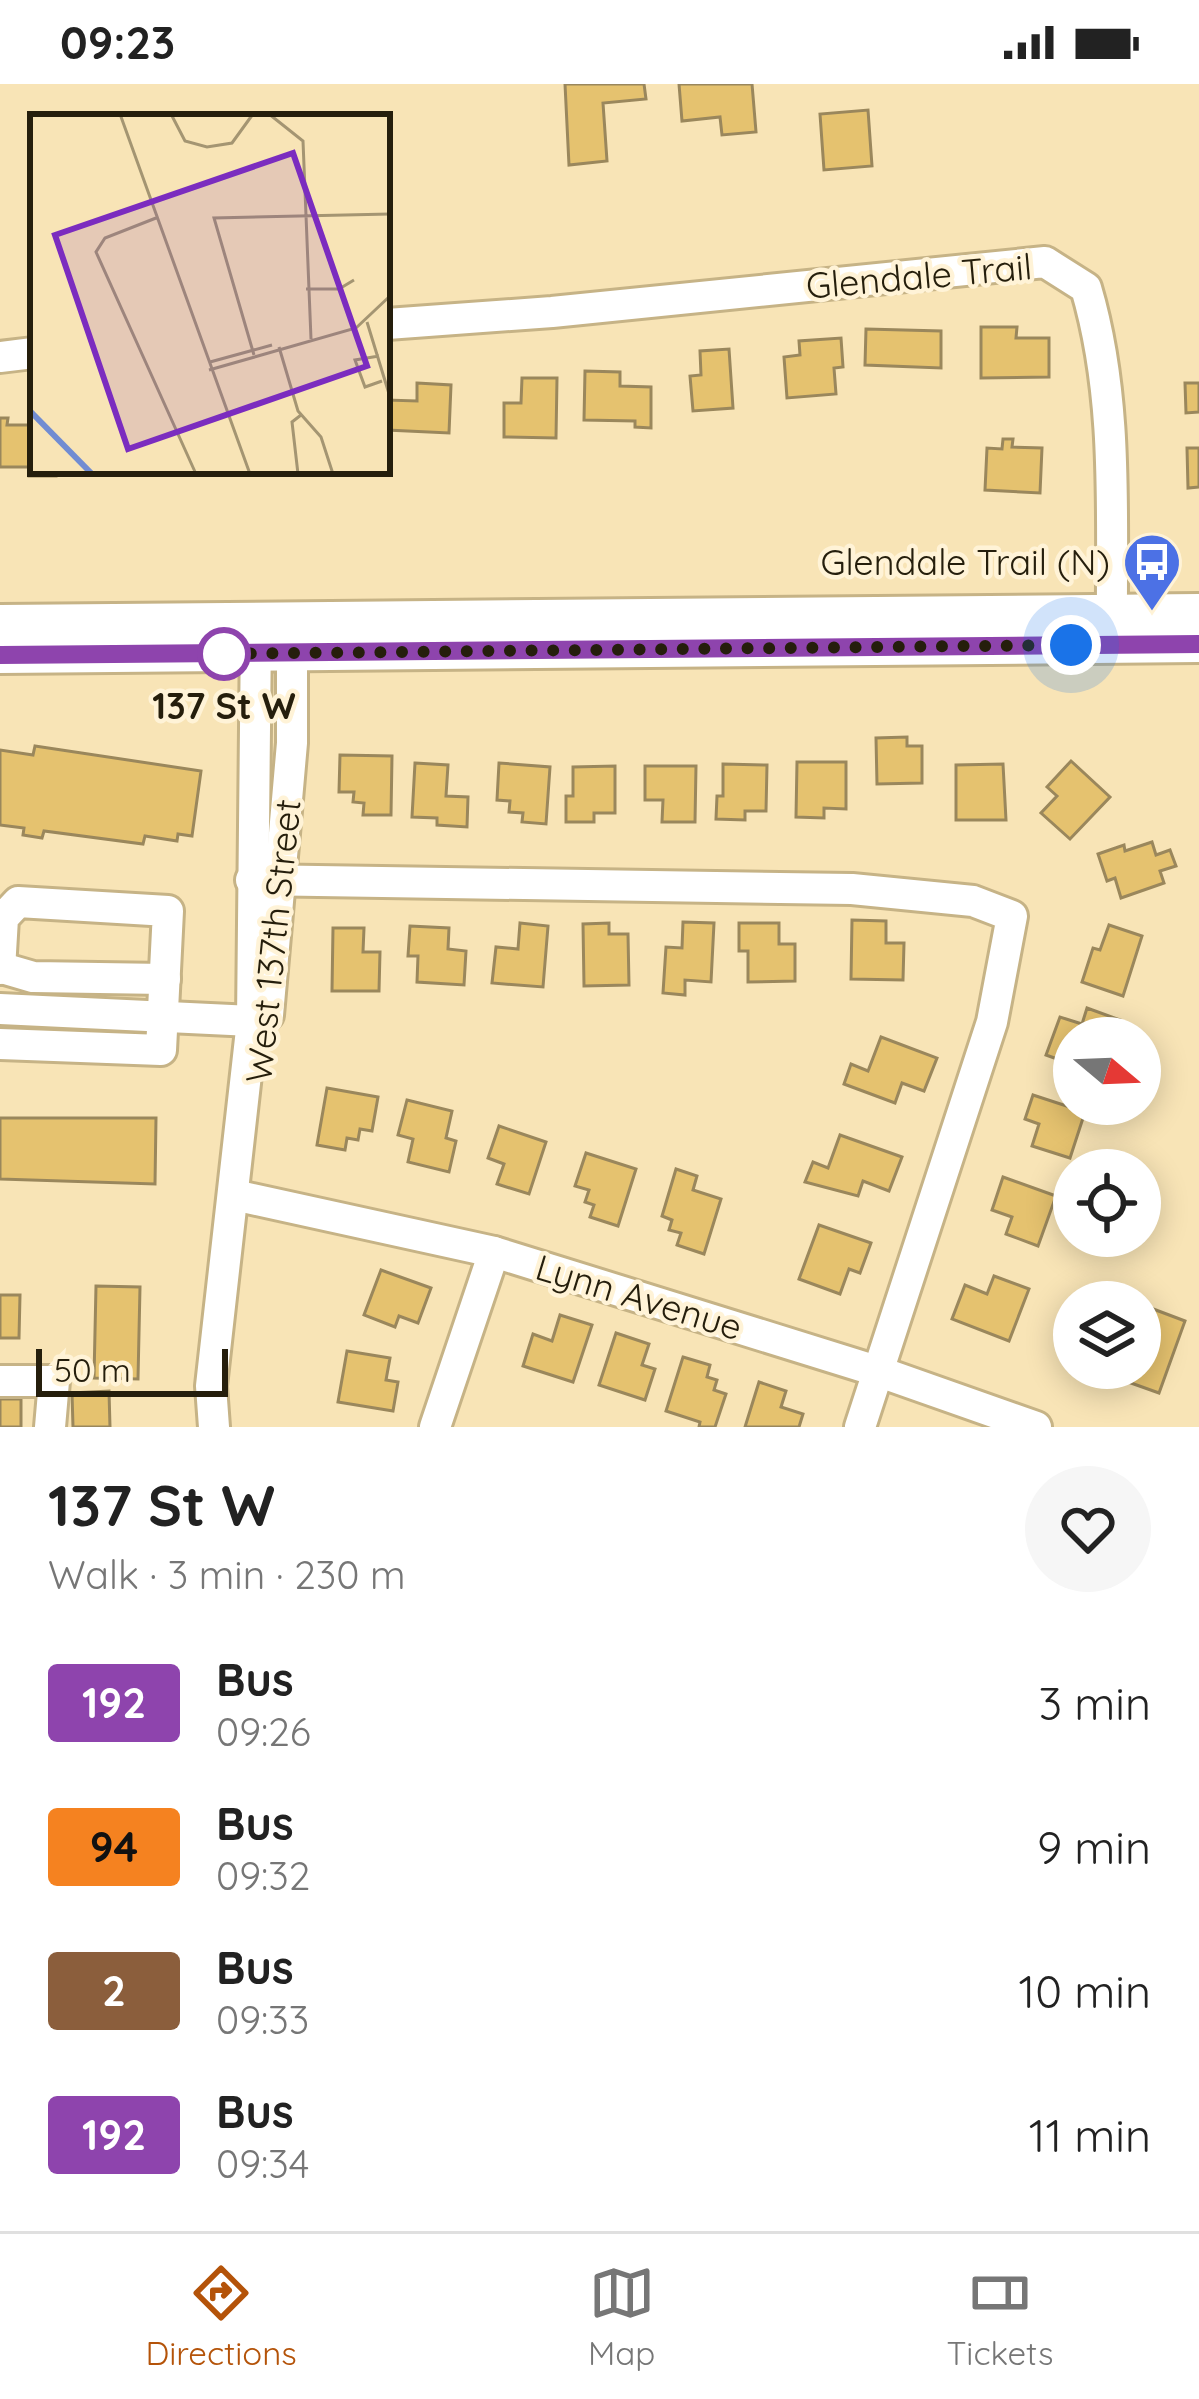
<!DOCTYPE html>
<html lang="en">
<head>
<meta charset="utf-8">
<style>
	body { margin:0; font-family:Quicksand,sans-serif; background:#f6f6f6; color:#222; height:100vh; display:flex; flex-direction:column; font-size:45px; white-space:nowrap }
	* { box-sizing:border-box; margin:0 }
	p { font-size:39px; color:#767676 }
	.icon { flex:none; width:66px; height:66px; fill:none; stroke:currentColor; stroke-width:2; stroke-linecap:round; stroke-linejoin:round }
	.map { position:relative; height:1343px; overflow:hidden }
	.drawer { display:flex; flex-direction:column; background:#fff; flex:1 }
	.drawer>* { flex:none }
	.badge { padding:0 24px; border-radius:9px; font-size:42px; line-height:78px }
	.needle { width:78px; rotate:109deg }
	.buttons { position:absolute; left:1053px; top:933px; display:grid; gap:24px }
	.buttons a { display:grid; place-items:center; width:108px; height:108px; border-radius:50%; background:#fff; box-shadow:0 6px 30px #0003; font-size:60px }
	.scale { position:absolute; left:36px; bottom:30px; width:192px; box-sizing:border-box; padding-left:12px; border:6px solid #251e0c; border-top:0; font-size:33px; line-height:42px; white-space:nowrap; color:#251e0c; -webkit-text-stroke:9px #fff3d7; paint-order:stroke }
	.you { position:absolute; width:60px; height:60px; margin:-30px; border:9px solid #fff; border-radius:50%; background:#1a73e8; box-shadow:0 0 0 18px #1a73e833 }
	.map>.badge { position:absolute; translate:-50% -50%; box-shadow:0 0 0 6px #fff }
	.round { display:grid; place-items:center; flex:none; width:126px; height:126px; border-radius:63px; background:#f6f6f6 }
	.summary { display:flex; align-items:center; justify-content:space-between; height:204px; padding:0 48px }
	h1 { font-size:57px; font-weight:800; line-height:90px }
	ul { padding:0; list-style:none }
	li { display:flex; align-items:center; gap:36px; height:144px; padding:0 48px }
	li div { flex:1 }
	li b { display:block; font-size:45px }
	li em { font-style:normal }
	li .badge { min-width:132px; font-weight:700; text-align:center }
	.status { display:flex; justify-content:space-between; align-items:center; height:84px; padding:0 60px; background:#fff; direction:ltr }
	.status svg { height:33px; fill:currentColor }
	.tabs { display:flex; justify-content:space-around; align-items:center; height:168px; border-top:3px solid #e0e0e0; background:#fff; font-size:33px; color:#767676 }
	.tabs a { display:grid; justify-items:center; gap:6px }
	.tabs .current { color:#b45309 }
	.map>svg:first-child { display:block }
	.building { fill:#e5c26f; stroke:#9a875c; stroke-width:3 }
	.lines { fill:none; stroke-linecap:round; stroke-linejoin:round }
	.minor-casing { stroke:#c6b386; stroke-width:36 }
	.major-casing { stroke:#c6b386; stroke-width:42 }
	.minor { stroke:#fff; stroke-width:30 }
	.major { stroke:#fff; stroke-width:36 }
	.line-casing { stroke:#fff; stroke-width:27 }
	.line { stroke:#8e44ad; stroke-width:18 }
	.walk { stroke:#251e0c; stroke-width:12; stroke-dasharray:0 21.6 }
	.stop-dot { fill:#fff; stroke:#8e44ad; stroke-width:6 }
	.labels { text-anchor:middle; stroke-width:9; stroke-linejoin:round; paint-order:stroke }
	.street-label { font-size:36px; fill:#251e0c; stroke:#fff3d7 }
	.poi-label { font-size:36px; fill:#251e0c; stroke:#fff3d7; text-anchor:end }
	.stop-label { font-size:36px; font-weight:bold; fill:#251e0c; stroke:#fff3d7 }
	.inset-river { fill:none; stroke:#718cd2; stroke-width:6 }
	.inset-road { fill:none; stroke:#a49572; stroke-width:3 }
	.view { fill:#7b2cbf; fill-opacity:0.15; stroke:#7b2cbf; stroke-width:6 }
	.inset-edge { fill:none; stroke:#251e0c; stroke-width:6 }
</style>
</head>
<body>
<div class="status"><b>09:23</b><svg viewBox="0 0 49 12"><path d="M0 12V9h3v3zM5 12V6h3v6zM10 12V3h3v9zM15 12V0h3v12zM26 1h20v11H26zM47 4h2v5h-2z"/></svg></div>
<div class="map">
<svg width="1199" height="1343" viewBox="0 0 1199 1343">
	<rect width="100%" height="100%" fill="#f8e4b6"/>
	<g class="building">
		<polygon points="565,0 644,0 646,15 603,19 607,77 569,81"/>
		<polygon points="679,0 752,0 756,48 722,51 720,33 682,37"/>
		<polygon points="868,26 872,82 824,86 820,30"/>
		<polygon points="981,243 1017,243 1016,254 1049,254 1049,293 981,294"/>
		<polygon points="866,245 941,247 941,284 865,281"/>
		<polygon points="841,254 843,283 834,284 836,310 787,314 784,273 800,271 799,257"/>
		<polygon points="729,265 733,324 693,327 690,292 701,291 700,267"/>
		<polygon points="585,287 620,288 620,302 651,303 651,344 635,343 635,337 584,336"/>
		<polygon points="522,294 557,294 556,354 504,353 504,319 521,319"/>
		<polygon points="417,299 451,301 449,349 387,346 387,316 417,317"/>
		<polygon points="1185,299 1199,299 1199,328 1186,329"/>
		<polygon points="0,334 8,334 7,341 33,341 33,387 56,387 56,392 29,392 29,383 0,383"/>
		<polygon points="1003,355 1013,355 1012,363 1042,364 1040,409 985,406 987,364 1002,365"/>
		<polygon points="1187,364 1199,364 1199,403 1188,404"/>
		<polygon points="907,653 907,662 922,662 922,699 877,700 876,654"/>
		<polygon points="35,662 201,687 192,752 178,750 177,757 145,752 143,760 44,747 42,754 23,751 24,744 0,741 0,666 33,671"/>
		<polygon points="340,671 392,672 391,731 363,731 364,719 353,718 354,708 339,708"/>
		<polygon points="1071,677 1110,713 1070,755 1041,729 1057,712 1047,703"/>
		<polygon points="797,678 846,678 846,725 824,724 824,734 796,733"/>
		<polygon points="415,679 448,681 446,712 468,713 467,743 437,741 437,734 412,733"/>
		<polygon points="499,679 550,683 546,740 522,738 523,729 509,728 510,717 497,716"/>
		<polygon points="723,680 767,681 766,727 745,727 745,736 716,735 717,712 723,712"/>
		<polygon points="1003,680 1006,736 956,736 956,681"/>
		<polygon points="615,682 615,729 594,729 594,738 566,738 566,712 573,712 573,683"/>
		<polygon points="645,682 696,682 695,738 662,738 663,716 645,716"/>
		<polygon points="1152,758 1156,771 1170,766 1176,782 1160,787 1164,799 1121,814 1115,794 1107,797 1098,770 1124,761 1125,767"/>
		<polygon points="852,836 886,837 886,859 904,859 903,896 851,895"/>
		<polygon points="683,838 714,839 711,898 685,896 685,911 663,909 666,863 682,864"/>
		<polygon points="520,839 548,842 543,903 492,899 496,863 518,865"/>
		<polygon points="609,839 609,850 628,850 629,901 584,902 583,840"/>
		<polygon points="739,839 779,839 779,860 795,860 795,897 748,898 748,867 739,867"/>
		<polygon points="1109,841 1142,852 1123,912 1082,898 1093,864 1100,866"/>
		<polygon points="410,842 449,844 448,865 466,867 464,901 417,898 418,872 408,872"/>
		<polygon points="333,844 364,844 363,868 380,868 379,907 332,907"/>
		<polygon points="1087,924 1120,936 1114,954 1074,954 1074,981 1046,971 1060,933 1082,940"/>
		<polygon points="881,953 937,974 924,1007 902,999 895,1019 844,1000 851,980 868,987"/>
		<polygon points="327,1004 378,1013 372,1047 360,1045 358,1056 347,1054 345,1066 317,1061"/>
		<polygon points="1033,1011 1085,1028 1070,1074 1032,1062 1039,1040 1025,1035"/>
		<polygon points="407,1016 452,1027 446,1054 456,1057 449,1088 408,1078 413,1055 398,1051"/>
		<polygon points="0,1034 156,1034 155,1100 0,1095"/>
		<polygon points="499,1042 546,1058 529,1110 497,1100 504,1080 488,1074"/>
		<polygon points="840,1051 902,1073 889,1107 863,1097 858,1112 805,1098 813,1078 828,1084"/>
		<polygon points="586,1069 636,1085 618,1142 590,1133 594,1121 585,1118 589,1106 575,1102"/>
		<polygon points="676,1085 697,1092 693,1106 721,1115 704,1170 677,1161 681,1149 669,1146 672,1136 662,1132"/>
		<polygon points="1003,1093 1056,1112 1038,1162 1006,1150 1012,1133 992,1126"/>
		<polygon points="819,1141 871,1159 860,1189 849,1185 840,1210 799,1195"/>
		<polygon points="381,1186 431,1204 418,1239 399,1232 395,1243 364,1231"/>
		<polygon points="994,1192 1029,1205 1009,1257 952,1235 965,1201 987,1210"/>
		<polygon points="96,1202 140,1203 138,1295 94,1294"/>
		<polygon points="0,1211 20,1211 19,1254 0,1254"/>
		<polygon points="1140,1220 1185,1237 1159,1309 1103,1289 1105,1284 1140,1284"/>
		<polygon points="560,1231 592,1241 573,1298 523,1282 533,1250 552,1257"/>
		<polygon points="616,1249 649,1260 642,1281 655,1285 645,1316 599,1301"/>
		<polygon points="347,1267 390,1274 386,1296 398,1298 393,1327 338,1318"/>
		<polygon points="683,1273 710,1281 707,1293 717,1296 714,1306 726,1310 715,1343 699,1343 700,1338 666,1327"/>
		<polygon points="759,1298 786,1307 781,1323 803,1330 799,1343 745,1343"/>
		<polygon points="109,1307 110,1343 73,1343 72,1309"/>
		<rect x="0" y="1315" width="21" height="28"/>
	</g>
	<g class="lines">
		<defs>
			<g id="minor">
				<path d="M387,240L552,228L1045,178L1086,204C1119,315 1111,434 1112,548"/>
				<polyline points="0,273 33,269"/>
				<polyline points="251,796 852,805 973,817 1012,832 992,938 860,1343"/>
				<polyline points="2,884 33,893 165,895"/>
				<polyline points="0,885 3,834 18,818 168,827 161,966 0,960"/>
				<polyline points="0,925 252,937"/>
				<polyline points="268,931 292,659 292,548"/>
				<polyline points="234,1111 494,1168 880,1288 1036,1343"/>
				<polyline points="0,1297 54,1297 50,1343"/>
				<polyline points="214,1343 211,1302 252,937 256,547"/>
				<polyline points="435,1343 494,1168"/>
			</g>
			<g id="major">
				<polyline points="0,539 1199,528"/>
				<polyline points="0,571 1199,560"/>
			</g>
		</defs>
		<use href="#minor" class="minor-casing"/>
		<use href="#major" class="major-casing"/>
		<use href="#minor" class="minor"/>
		<use href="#major" class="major"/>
	</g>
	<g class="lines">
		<defs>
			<polyline id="line" points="0,571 1199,560"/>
		</defs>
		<use href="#line" class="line-casing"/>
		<use href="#line" class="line"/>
		<polyline class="walk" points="224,570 205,570 1071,561"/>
	</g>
	<defs>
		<symbol id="bus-pin" viewBox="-11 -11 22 30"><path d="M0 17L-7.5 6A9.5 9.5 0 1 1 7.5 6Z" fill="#4c71e5" stroke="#fff3d7"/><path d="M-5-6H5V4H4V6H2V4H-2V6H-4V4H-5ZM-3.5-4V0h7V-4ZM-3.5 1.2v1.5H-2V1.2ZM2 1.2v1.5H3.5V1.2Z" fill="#fff"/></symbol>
	</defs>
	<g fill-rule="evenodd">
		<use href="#bus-pin" x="1119" y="445" width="66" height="90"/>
	</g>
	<circle class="stop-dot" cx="224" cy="570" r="24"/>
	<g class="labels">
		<g class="street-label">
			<text transform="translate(919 192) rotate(-5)" y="13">Glendale Trail</text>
			<text transform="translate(273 857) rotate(-84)" y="13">West 137th Street</text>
			<text transform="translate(639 1213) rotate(17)" y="13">Lynn Avenue</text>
		</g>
		<g class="poi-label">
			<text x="1110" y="491">Glendale Trail (N)</text>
		</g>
		<g class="stop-label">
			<text x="224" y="635">137 St W</text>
		</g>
	</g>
	<g transform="translate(30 30)">
		<rect width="360" height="360" fill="#f8e4b6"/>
		<path class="inset-river" d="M0,297L62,360"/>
		<path class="inset-road" d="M90,0L220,360M141,0L155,27L177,33L202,29L223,0M239,0L273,27L281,225M126,104L75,124L66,138L166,360M276,175H309L324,166M337,208L360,283M249,233L268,297L291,323L303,360M224,241L184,104L360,100M349,242L325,246L335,273L352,267M180,248L242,231M179,256L326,214L360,182M268,360L262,308L271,301"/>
		<path class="view" d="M263,39L337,252L98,335L25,121Z"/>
		<rect width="360" height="360" class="inset-edge"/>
	</g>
</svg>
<div class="buttons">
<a><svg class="needle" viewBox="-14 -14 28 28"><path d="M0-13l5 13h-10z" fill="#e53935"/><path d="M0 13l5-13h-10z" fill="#767676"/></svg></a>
<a><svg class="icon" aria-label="locate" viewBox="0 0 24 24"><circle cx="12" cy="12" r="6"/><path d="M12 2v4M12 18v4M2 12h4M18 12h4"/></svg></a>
<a><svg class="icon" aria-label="layers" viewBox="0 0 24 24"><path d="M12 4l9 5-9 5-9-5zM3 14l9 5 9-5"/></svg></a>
</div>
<div class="scale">50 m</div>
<div class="you" style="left:1071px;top:561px"></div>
</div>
<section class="drawer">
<div class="summary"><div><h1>137 St W</h1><p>Walk · 3 min · 230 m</p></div><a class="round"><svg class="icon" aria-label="heart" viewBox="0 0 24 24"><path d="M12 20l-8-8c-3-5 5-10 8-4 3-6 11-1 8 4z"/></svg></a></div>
<ul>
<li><span class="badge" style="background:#8e44ad;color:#fff">192</span><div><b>Bus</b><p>09:26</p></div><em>3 min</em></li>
<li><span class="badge" style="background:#f58220;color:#111">94</span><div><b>Bus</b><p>09:32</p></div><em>9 min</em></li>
<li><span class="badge" style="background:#8b5e3c;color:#fff">2</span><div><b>Bus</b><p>09:33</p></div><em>10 min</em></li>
<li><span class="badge" style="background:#8e44ad;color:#fff">192</span><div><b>Bus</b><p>09:34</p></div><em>11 min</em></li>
</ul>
</section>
<nav class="tabs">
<a class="current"><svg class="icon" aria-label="directions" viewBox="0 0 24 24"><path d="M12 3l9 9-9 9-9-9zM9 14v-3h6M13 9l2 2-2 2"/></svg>Directions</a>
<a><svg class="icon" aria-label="map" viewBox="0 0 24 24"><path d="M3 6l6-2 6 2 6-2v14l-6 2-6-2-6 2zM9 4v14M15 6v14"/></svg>Map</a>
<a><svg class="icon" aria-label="tickets" viewBox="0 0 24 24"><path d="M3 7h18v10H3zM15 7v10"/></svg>Tickets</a>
</nav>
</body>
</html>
